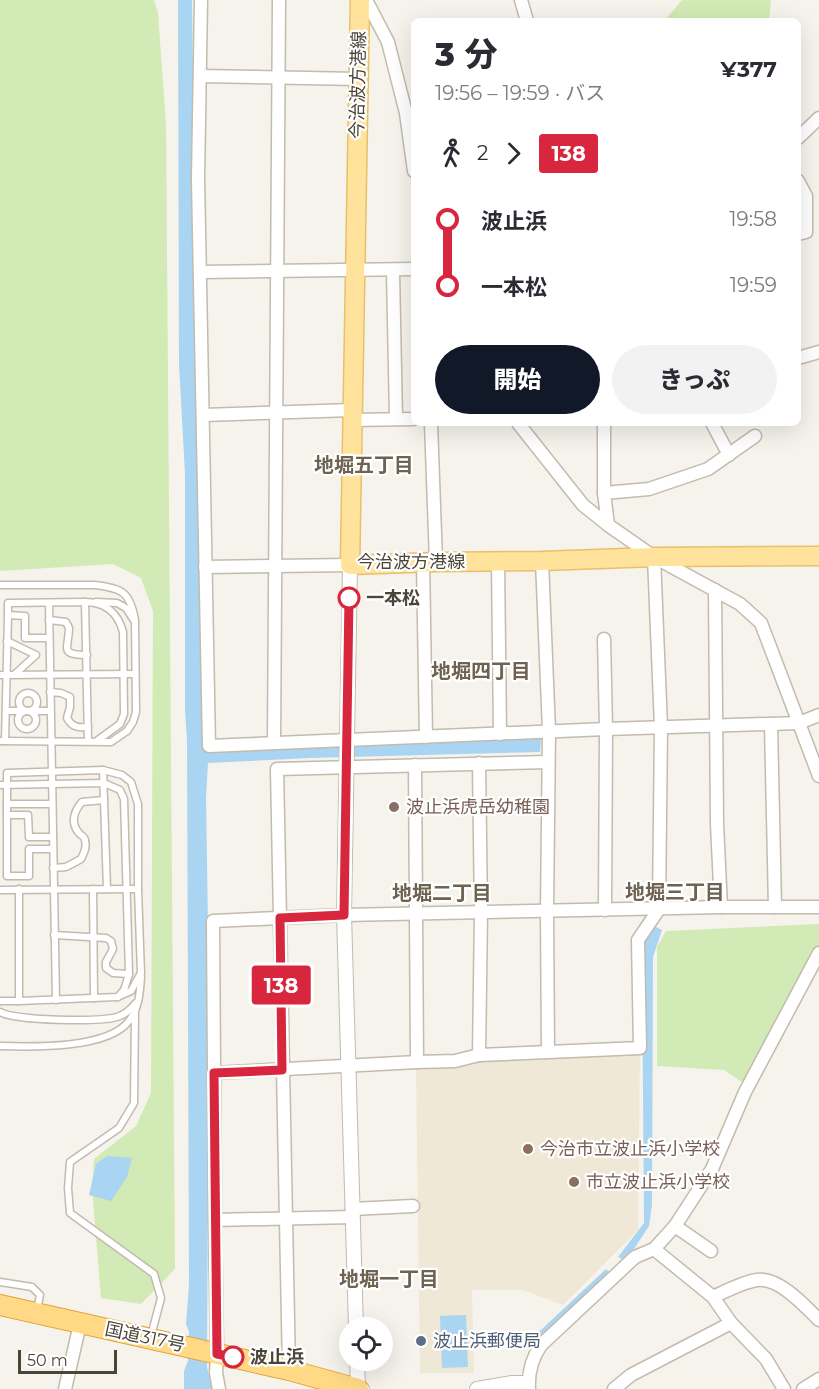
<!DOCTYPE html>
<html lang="ja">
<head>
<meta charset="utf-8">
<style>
	body { margin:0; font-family:Montserrat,"Noto Sans JP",sans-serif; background:#f2f2f3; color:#2b2b33; height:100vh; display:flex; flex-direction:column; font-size:22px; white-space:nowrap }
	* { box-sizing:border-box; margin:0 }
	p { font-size:20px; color:#7c7c81 }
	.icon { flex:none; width:33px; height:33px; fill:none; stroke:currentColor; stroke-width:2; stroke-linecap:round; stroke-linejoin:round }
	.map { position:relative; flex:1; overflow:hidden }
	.side { position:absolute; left:411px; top:18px; width:390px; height:408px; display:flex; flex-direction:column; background:#fff; border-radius:9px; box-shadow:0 6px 24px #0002 }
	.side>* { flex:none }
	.badge { padding:0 12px; border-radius:4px; font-size:21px; line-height:39px }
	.buttons { position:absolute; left:339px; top:1317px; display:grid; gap:12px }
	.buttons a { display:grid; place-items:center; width:54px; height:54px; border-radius:50%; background:#fff; box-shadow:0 6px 24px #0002; font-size:30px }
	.scale { position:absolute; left:18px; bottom:15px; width:99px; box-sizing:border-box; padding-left:6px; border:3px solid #4b4439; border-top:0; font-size:16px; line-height:21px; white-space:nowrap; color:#4b4439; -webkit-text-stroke:4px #fff; paint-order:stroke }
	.map>.badge { position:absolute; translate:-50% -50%; box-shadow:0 0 0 3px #fff }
	.legs { display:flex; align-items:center; gap:9px; height:66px; padding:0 24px; font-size:20px }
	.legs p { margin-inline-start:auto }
	.overview { display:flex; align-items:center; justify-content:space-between; height:102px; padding:0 24px }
	h1 { font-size:33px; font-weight:800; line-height:45px }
	.action { display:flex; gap:12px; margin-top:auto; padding:12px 24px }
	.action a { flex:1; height:69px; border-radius:36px; background:#111827; color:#fff; font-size:24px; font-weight:800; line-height:69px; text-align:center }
	.action a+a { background:#f2f2f3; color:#2b2b33 }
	ul { padding:0 24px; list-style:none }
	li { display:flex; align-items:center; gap:21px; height:66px; font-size:22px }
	li i { display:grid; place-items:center; width:9px; height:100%; margin:0 8px; background:currentColor }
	li i::after { content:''; width:15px; height:15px; margin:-8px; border:4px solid; border-radius:50%; background:#fff }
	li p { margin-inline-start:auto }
	li:first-child i { background:linear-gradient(#0000 50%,currentColor 0) }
	li:last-child i { background:linear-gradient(currentColor 50%,#0000 0) }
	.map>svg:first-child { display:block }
	.education { fill:#efe8d6 }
	.green { fill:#d2eab5 }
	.water { fill:#a9d4f2 }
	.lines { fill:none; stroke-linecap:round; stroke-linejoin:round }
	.service-casing { stroke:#c2bbae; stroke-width:9 }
	.minor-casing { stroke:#c2bbae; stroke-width:15 }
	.tertiary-casing { stroke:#c2bbae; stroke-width:16 }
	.primary-casing { stroke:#e6c16a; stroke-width:21 }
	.trunk-casing { stroke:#e0a43c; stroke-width:22 }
	.service { stroke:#fff; stroke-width:6 }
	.minor { stroke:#fff; stroke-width:12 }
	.tertiary { stroke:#fff; stroke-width:14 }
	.primary { stroke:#ffe39c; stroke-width:18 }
	.trunk { stroke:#ffd985; stroke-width:20 }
	.line-1-casing { stroke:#fff; stroke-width:14 }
	.line-1 { stroke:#d7263d; stroke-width:9 }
	.stop-1-dot { fill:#fff; stroke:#d7263d; stroke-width:3 }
	.education-dot { fill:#8d6e63; stroke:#fff; stroke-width:2 }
	.service-dot { fill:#5c6f8a; stroke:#fff; stroke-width:2 }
	.labels { text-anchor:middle; stroke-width:4.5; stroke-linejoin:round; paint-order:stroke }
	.street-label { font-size:18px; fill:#4b4439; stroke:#fff }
	.stop-label { font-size:18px; font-weight:bold; fill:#4b4439; stroke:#fff; text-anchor:start }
	.education-label { font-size:18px; fill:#785e54; stroke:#fff; text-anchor:start }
	.service-label { font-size:18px; fill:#4e5e75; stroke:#fff; text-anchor:start }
	.neighbourhood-label { font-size:20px; font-weight:bold; fill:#6e6250; stroke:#fff }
</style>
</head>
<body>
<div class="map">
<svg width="819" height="1389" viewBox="0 0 819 1389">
	<rect width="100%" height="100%" fill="#f6f3ec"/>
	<polygon class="education" points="640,1048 638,1230 563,1305 523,1290 472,1290 474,1373 420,1373 416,1068 458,1067 485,1056"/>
	<g class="green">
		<polygon points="0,0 154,0 158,13 166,125 175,1269 141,1304 101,1298 92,1188 94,1159 136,1126 151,1093 153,611 141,578 113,564 0,571"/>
		<polygon points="682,0 771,0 769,21 664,21"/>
		<polygon points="819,924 819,945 745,1084 724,1070 657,1066 657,947 666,931"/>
	</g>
	<g class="water">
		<polygon points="178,0 192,0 195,222 208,749 541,739 540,752 310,758 208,763 206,798 209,990 207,1367 212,1389 184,1389 184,1371 188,1361 189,1332 186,1324 189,1284 187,740 185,710 185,474 179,364"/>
		<polygon points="654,926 662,930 653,957 652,1205 649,1226 626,1261 618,1257 644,1223 642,963 643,940"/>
		<polygon points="107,1156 132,1158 127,1177 111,1201 89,1195 96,1164"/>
		<polygon points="606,1269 611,1274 536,1340 529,1338 542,1329"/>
		<polygon points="466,1315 468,1367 442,1368 440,1316"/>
	</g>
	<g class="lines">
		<defs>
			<g id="service">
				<path d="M0,585H95C122,588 130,592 135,620"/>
				<path d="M85,602C105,602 118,613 123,632L124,714L120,724L98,740"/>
				<polyline points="49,603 56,1000"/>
				<polyline points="8,615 8,603 85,602 88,741"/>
				<path d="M49,620L66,622L69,628C69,648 58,655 87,655"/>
				<polyline points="7,641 36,655 15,674"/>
				<polyline points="0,675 135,674"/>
				<path d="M50,692L61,693L70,697V707L67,718C72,727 78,728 88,727"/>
				<circle cx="28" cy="702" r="9"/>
				<polyline points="6,711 50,711"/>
				<circle cx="27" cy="720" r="9"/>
				<polyline points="0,741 111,742 127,731 133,722 136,712 135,622 126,608 117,603 96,602"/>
				<polyline points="5,741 8,615 25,616 25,638 49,638"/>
				<polyline points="0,785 104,783 120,790 124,799 129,974 124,990 118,997"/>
				<polyline points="7,804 52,804"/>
				<polyline points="7,815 7,876 29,876 29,849 53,849"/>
				<polyline points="53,837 29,837 28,815 7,815 7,773 103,770 104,800"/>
				<path d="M53,868L66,867L81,859C84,853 87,847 85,840C83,834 83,838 79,833C70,823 74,811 82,802L104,800L107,889"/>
				<polyline points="19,889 19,1001 117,997 131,991 141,973 138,889 138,804 131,782 122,775 103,770"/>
				<polyline points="93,889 94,998"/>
				<polyline points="0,890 138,889"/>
				<polyline points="54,935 106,938 111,941 113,949 106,962 106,968 113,973 129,974"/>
				<polyline points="0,1001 19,1001"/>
				<path d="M0,1012C17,1021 98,1022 117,1017C125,1015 131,1009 136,1003"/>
				<polyline points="135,1013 134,1103 119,1128 70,1162 68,1188 70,1213 154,1274 161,1298 151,1336"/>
				<path d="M0,1046C33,1047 108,1049 129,1021C139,1009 140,992 141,977"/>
				<polyline points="0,1282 32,1287 40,1295 37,1310"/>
			</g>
			<g id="minor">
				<polyline points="201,0 198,179 209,746 606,729 799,723 819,715"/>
				<polyline points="366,0 388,42 406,113 414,171"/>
				<polyline points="521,0 527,21"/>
				<polyline points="200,76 358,79"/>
				<polyline points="798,138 819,118"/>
				<polyline points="798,181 806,196 806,232 798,234"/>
				<polyline points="393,271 396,418"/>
				<polyline points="200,272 414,269"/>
				<polyline points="798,358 819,352"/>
				<polyline points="203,415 352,410"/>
				<polyline points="352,420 414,419"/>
				<polyline points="431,423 436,562"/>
				<polyline points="518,423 583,505 608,525 654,557 740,604 761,623 819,776"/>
				<polyline points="604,423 604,493 608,525"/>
				<polyline points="712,423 729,455"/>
				<polyline points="604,493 649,489 708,469 755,436"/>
				<polyline points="542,561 549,731 547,912 548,1051"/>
				<polyline points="423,562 426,737"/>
				<polyline points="498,562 500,734"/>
				<polyline points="205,567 350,565"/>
				<polyline points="604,639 606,729 605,910"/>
				<polyline points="274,743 279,0"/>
				<polyline points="479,763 481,913 479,1055 640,1048 638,940 659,909 661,727 654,557"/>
				<polyline points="721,907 775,907 771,724"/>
				<polyline points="775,907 819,907"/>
				<polyline points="417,1062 455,1061 479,1055"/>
				<polyline points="214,1073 417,1062 415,765"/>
				<polyline points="352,1209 413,1206"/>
				<polyline points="353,1217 215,1220 213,921 344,915 721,907 717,824 715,590"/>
				<polyline points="215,1220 217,1354 216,1373 219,1389"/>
				<polyline points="675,1226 711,1251"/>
				<polyline points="654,1249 713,1297 731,1323 766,1359 784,1389"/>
				<path d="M713,1297C726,1291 743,1282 757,1280C779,1277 805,1306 819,1320"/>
				<polyline points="289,1370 277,769 548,762"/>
				<polyline points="65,1389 80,1324"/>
				<path d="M529,1389C528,1373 532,1358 541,1345L635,1257L654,1249L675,1226L712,1169L745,1092L819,953"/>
				<polyline points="614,1389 631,1375 731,1323"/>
				<polyline points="803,1389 819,1379"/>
			</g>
			<g id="tertiary">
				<polyline points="350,565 344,915 356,1328"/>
				<polyline points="357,1360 358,1388 362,1389"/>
				<polyline points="477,1389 512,1383 528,1383"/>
			</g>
			<polyline id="primary" points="360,0 350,565 436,562 542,561 654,557 819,556"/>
			<polyline id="trunk" points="0,1305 289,1370 358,1389"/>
		</defs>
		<use href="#service" class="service-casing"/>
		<use href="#minor" class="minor-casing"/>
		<use href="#tertiary" class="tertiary-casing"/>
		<use href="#primary" class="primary-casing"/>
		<use href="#trunk" class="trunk-casing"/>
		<use href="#service" class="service"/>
		<use href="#minor" class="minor"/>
		<use href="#tertiary" class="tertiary"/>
		<use href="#primary" class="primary"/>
		<use href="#trunk" class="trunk"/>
	</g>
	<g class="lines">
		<defs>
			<polyline id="line-1" points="233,1357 217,1354 214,1073 282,1070 280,918 344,915 349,598"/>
		</defs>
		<use href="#line-1" class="line-1-casing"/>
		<use href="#line-1" class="line-1"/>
	</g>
	<g class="stop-1-dot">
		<circle cx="349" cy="598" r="10"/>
		<circle cx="233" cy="1357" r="10"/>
	</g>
	<g class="education-dot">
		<circle cx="394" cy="807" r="6"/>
		<circle cx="528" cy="1149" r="6"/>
		<circle cx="574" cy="1182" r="6"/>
	</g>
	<circle class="service-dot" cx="421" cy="1341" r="6"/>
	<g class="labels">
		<g class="street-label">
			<text transform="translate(358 85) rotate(-89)" y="6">今治波方港線</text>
			<text x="411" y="568">今治波方港線</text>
			<text transform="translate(145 1337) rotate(12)" y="6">国道317号</text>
		</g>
		<g class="stop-label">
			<text x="366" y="604">一本松</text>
			<text x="250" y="1363">波止浜</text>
		</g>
		<g class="education-label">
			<text x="406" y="813">波止浜虎岳幼稚園</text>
			<text x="540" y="1155">今治市立波止浜小学校</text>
			<text x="586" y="1188">市立波止浜小学校</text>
		</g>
		<g class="service-label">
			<text x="433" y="1347">波止浜郵便局</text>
		</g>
		<g class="neighbourhood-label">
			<text x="364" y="472">地堀五丁目</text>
			<text x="481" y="678">地堀四丁目</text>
			<text x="675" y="899">地堀三丁目</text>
			<text x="442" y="900">地堀二丁目</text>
			<text x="389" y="1286">地堀一丁目</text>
		</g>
	</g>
</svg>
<div class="buttons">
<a><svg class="icon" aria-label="locate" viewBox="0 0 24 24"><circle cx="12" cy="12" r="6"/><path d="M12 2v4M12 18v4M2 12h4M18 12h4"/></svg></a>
</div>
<div class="scale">50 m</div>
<b class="badge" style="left:281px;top:985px;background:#d7263d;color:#fff">138</b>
<section class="side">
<div class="overview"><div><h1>3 分</h1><p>19:56 – 19:59 · バス</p></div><b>¥377</b></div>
<div class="legs"><svg class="icon" aria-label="walk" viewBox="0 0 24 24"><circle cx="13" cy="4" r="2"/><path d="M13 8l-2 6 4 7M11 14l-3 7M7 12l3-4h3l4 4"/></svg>2<svg class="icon" aria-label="forward" viewBox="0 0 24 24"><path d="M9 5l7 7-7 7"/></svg><b class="badge" style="background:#d7263d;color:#fff">138</b></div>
<ul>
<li><i style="color:#d7263d"></i><b>波止浜</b><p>19:58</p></li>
<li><i style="color:#d7263d"></i><b>一本松</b><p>19:59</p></li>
</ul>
<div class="action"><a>開始</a><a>きっぷ</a></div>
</section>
</div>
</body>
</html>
